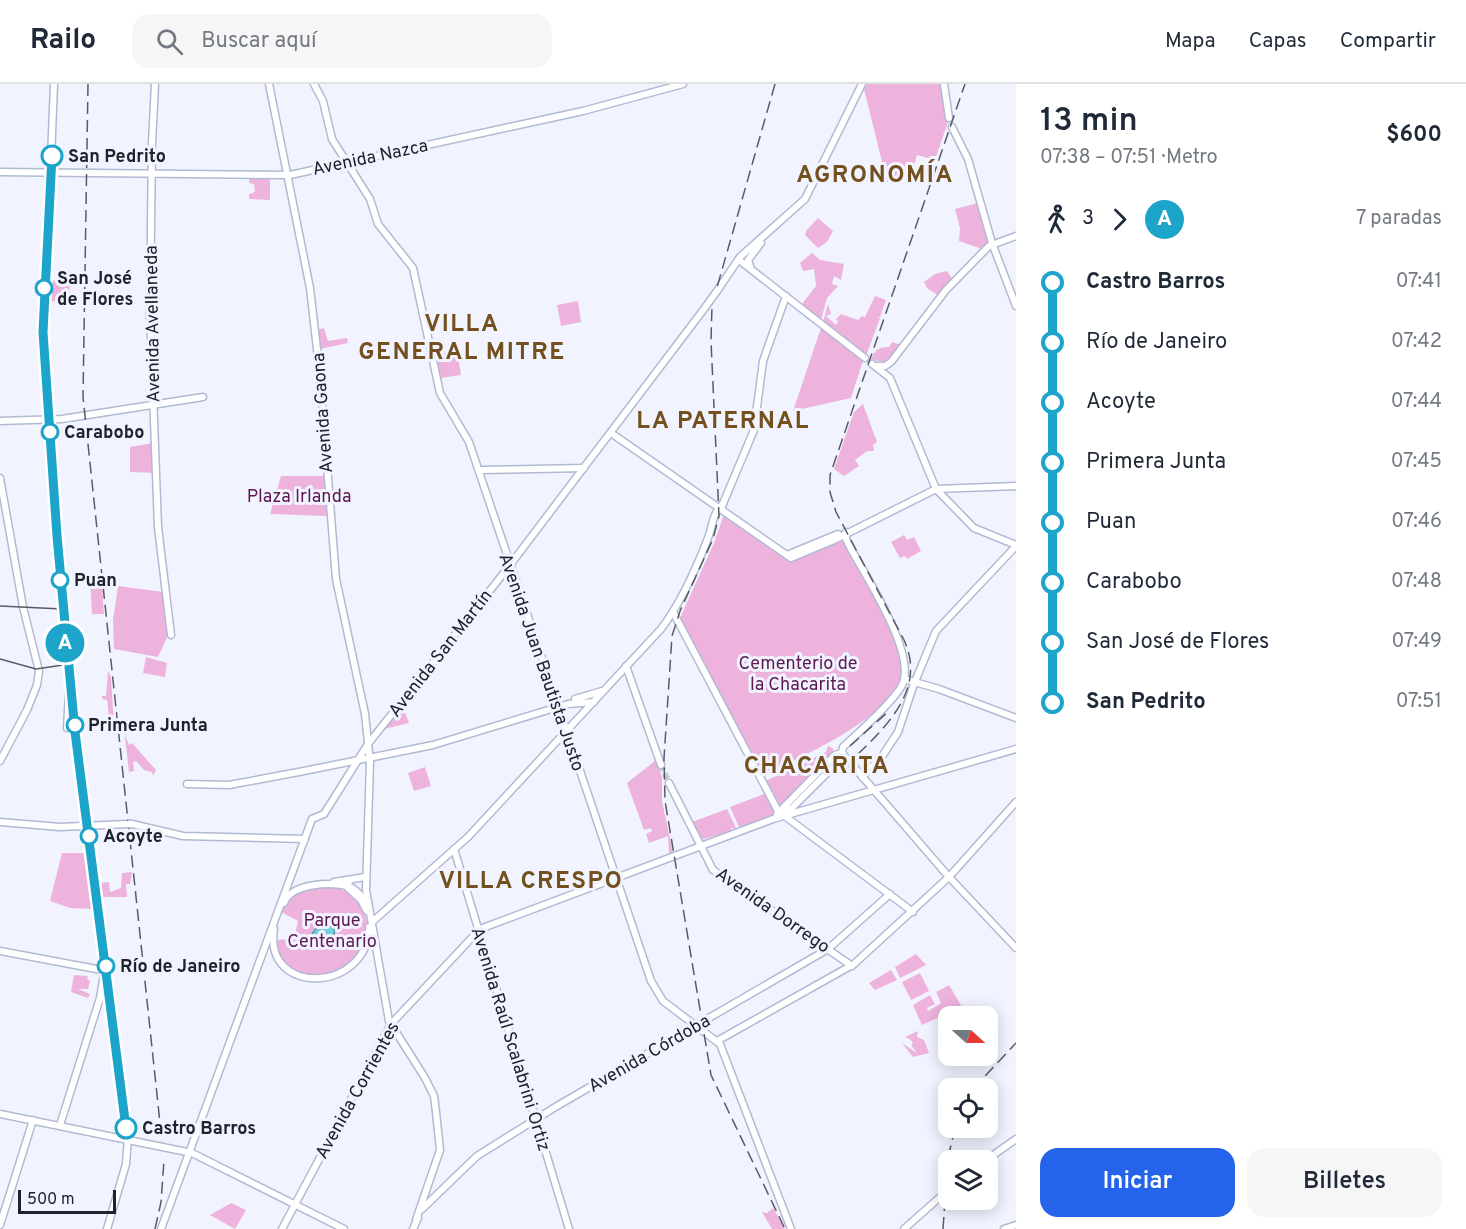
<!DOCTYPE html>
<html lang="es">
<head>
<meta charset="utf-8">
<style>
	body { margin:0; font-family:Overpass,sans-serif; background:#f6f6f7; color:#1f2937; height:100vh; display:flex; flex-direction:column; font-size:22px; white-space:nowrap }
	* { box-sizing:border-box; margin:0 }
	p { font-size:20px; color:#747a83 }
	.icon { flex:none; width:33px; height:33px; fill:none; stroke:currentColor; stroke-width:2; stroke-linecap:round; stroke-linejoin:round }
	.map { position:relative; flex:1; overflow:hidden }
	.drawer { display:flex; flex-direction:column; background:#fff; width:450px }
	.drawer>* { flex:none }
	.badge { padding:0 12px; border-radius:20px; font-size:21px; line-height:39px }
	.needle { width:39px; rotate:111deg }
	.controls { position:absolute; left:938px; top:922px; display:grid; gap:12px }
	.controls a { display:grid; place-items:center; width:60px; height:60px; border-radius:12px; background:#fff; box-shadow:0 3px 15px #0003; font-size:30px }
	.scale { position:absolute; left:18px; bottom:15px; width:98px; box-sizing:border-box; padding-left:6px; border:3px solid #20232d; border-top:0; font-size:16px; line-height:21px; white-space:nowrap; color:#20232d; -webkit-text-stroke:4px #f1f4ff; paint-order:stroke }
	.map>.badge { position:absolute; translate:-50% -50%; box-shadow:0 0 0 3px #fff }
	.legs { display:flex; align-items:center; gap:9px; height:66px; padding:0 24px; font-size:20px }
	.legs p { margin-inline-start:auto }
	.summary { display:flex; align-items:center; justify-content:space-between; height:102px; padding:0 24px }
	h1 { font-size:33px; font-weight:600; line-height:45px }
	.action { display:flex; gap:12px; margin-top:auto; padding:12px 24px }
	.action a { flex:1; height:69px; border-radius:18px; background:#2563eb; color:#fff; font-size:24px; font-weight:600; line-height:69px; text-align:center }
	.action a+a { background:#f6f6f7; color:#1f2937 }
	ul { padding:0 24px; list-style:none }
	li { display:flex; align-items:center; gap:21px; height:60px; font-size:22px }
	li i { display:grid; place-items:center; width:9px; height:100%; margin:0 8px; background:currentColor }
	li i::after { content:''; width:15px; height:15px; margin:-8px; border:4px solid; border-radius:50%; background:#fff }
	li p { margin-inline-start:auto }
	li:first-child i { background:linear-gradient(#0000 50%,currentColor 0) }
	li:last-child i { background:linear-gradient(currentColor 50%,#0000 0) }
	header { display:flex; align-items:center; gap:36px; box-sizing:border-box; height:84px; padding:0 30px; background:#fff; border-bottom:2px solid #e0e1e3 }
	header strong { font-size:28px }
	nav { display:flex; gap:33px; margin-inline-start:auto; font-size:21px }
	.search { width:420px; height:54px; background:#f6f6f7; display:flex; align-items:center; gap:15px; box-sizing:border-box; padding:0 21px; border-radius:18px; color:#747a83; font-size:22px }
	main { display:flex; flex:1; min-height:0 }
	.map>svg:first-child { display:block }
	.green { fill:#edb3dd }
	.water { fill:#71cfde; stroke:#599ba9; stroke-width:1.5 }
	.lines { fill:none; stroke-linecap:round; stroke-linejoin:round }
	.major-tunnel { stroke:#c7cad5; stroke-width:6; stroke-dasharray:6 3; stroke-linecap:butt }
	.major-casing { stroke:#b2b9d3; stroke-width:9 }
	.major { stroke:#fff; stroke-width:6 }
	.tram { stroke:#585b65; stroke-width:1.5 }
	.rail { stroke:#585b65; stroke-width:1.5; stroke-dasharray:12 6; stroke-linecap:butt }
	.major-bridge-casing { stroke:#b2b9d3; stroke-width:9; stroke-linecap:butt }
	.major-bridge { stroke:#fff; stroke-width:6 }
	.line-1-casing { stroke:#fff; stroke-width:14 }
	.line-1 { stroke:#1ca4cb; stroke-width:9 }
	.stop-1-dot { fill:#fff; stroke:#1ca4cb; stroke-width:3 }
	.labels { text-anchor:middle; stroke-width:6; stroke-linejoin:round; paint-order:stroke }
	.stop-label { font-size:18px; font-weight:bold; fill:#20232d; stroke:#f1f4ff; text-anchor:start }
	.street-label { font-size:18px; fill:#20232d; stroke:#f1f4ff }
	.park-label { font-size:18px; fill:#5e1850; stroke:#f1f4ff }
	.district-label { font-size:24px; font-weight:bold; letter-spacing:1.5px; fill:#73501e; stroke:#f1f4ff }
</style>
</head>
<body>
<header>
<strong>Railo</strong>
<div class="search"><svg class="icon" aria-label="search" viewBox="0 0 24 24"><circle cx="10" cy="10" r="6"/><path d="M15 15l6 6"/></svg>Buscar aquí</div>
<nav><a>Mapa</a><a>Capas</a><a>Compartir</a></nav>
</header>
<main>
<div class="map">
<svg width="1016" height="1145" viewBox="0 0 1016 1145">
	<rect width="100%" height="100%" fill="#f1f4ff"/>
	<g class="green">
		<polygon points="867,0 941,0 948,38 935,76 917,71 911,91 887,98 864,5"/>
		<polygon points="249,93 270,94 270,116 249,115 249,110 255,108 254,100 249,99"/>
		<polygon points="978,119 988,158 982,165 959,157 960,144 955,125"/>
		<polygon points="818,134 833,147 827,158 818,164 805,151 806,147"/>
		<polygon points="812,169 820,176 844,180 841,196 834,192 832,200 838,202 827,214 821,236 802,220 816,202 814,185 803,187 800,179"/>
		<polygon points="947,187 953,196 939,212 927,204 924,198 935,190"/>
		<polygon points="48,196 70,198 69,218 48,217 47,213 53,207"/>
		<polygon points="875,212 886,216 880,233 876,232 880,234 866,272 823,238 828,220 831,230 826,232 836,241 838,237 836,235 841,230 858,236 862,232 865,233"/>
		<polygon points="578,217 581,238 561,242 557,221"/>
		<polygon points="324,244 328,257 347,254 348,259 320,265 317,246"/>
		<polygon points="821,244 863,277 851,314 793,327"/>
		<path d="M892,258L901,261L886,278L871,276C874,266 879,263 889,263Z"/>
		<polygon points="457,266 461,291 441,294 436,271"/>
		<polygon points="863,320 877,358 873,361 874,367 867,367 855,376 859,382 844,392 834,385 854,328"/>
		<polygon points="153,359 154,389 130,388 130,363"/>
		<polygon points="281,392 324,392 328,432 270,430"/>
		<path d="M724,430L791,476L844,456C861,489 892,535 901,570C916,625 809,668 771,688L766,686L763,691L680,534L714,459Z"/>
		<polygon points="904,451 907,456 914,453 921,467 907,475 905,472 900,474 891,458"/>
		<polygon points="90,493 95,500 102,502 104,530 92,530"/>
		<polygon points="118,502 163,508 169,549 158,573 114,565 113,536"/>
		<polygon points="146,573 167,579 165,593 143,589"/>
		<polygon points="108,587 111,593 114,641 109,633 107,616 102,615 102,612 106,612"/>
		<polygon points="402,620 409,639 384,645 383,644"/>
		<polygon points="124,644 128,644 128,650 125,651 129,661 132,659 156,686 153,692 152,688 144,686 136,677 133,678 134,687 129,688"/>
		<polygon points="828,662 833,664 833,669 779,723 766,697 826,668"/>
		<polygon points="656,676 662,693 662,717 673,769 669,770 668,752 649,759 646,750 652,747 651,744 644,746 627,699"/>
		<polygon points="425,683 431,702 414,707 408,689"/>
		<polygon points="764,710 768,711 775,726 772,733 739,743 730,723"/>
		<polygon points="727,725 737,746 733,744 730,746 732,747 700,756 692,738"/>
		<polygon points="62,769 88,769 94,825 70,824 50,817"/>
		<polygon points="132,788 130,800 126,800 127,813 100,813 99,799 109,798 110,808 121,804 122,789"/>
		<path d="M328,802C363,807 380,843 357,873C351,881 339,887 331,893C296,890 286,893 274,856L294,855L298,837L281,828C290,803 304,806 328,802Z"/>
		<polygon points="916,870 926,881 900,894 895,883"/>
		<polygon points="891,886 897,896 875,906 869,899"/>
		<polygon points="920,889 929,907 911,916 902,898"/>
		<polygon points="74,891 88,892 87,895 90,897 88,905 78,905 90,910 88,914 71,908"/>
		<polygon points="949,901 962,923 922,941 913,921 930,911 935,920 927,924 928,927 941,919 936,908"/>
		<polygon points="918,947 917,953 924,956 929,969 913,973 902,959 917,969 911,961 913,960 911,956 905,953"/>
		<polygon points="231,1119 246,1126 235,1145 210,1131"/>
		<polygon points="773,1124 785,1145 772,1145 762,1128 767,1129"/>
	</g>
	<polygon class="water" points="331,837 335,840 334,851 304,861 317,843 331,843"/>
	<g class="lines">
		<g class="major-tunnel">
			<polyline points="661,681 669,699"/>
			<polyline points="939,1114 948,1106"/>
		</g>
		<defs>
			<g id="major">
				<polyline points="54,0 43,274 67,576 128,1054 126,1080 107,1145"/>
				<polyline points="155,0 152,59 150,229 158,443 171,551"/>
				<polyline points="269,0 310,204 320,292 336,495 365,630 370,678 366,806 389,937 425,994 434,1012 436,1028 440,1066 416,1136"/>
				<polyline points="314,0 323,17 332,55 370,115 378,140 413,184 440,309 469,358 651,897 663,917 720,960 791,1145"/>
				<polyline points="944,0 949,34"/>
				<polyline points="952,43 968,75 992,159 1016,222"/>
				<polyline points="0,88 290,91 583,27 683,0"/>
				<polyline points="739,176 865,274"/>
				<polyline points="750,182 748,176 761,159"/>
				<polyline points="717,207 740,173 805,115 862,0"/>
				<polyline points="872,280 890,294 936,405 974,444 1016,461"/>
				<polyline points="876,282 885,282 891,278 946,206 989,162 1016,152"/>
				<polyline points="0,337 62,335 203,313"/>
				<polyline points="611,349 791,474 834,456 936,405 1016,402"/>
				<polyline points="481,386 584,384"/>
				<polyline points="0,394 23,523 39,587 37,601 27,626 0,677"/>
				<polyline points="722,422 754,346 763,277 786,212"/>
				<polyline points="787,471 838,450"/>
				<polyline points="673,528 778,727 913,828"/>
				<polyline points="626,582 661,681"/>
				<polyline points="904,595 939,605 1016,634"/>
				<polyline points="575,615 602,607"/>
				<polyline points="67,644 69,609"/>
				<polyline points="842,669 949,793 1016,864"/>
				<path d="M842,669L843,663C856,651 898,614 903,599C915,568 867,494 851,465L846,455V448"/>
				<polyline points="862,693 883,671 898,648 914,600 936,547 1016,462"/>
				<polyline points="669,699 713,786 852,882"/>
				<polyline points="187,700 229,701 304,687 433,661 568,620 594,618"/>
				<polyline points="784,728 792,724 841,675 848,677"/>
				<polyline points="777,730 835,671 842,669"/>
				<polyline points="0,738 60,743 128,740"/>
				<polyline points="132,740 183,752 305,755"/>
				<polyline points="454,765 569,1145"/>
				<polyline points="349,796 348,804 361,816 367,827"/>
				<polyline points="334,798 365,793"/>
				<path d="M284,819C291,799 333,797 350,803C358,806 362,814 368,819"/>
				<path d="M372,838L468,753L661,545C681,519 696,485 708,454C713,441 712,430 723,420"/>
				<path d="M274,845C263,913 368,909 369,843"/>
				<polyline points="0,867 107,887"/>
				<polyline points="717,957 854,880 949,793 1016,718"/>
				<polyline points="0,1030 192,1069 344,1145"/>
				<polyline points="60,1041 100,914 104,890"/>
				<polyline points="985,1077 1016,1055"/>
				<polyline points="422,1125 477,1072 557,1022 828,865 890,810"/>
				<polyline points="0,1141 33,1036"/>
				<polyline points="161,1145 312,735 324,730 368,660 507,485 704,225"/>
				<polyline points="282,1145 391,940 480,845 773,735 1016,665"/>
				<polyline points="413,1145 418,1134"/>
				<polyline points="904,1145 939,1114"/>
				<polyline points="1004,1145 1016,1141"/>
			</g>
		</defs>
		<use href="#major" class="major-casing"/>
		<use href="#major" class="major"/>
		<g class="tram">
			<polyline points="0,522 62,525 68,587"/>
			<polyline points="0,575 36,585 63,581"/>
		</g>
		<g class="rail">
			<polyline points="88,0 83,313 162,1058"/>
			<polyline points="775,0 712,221 711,257 719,432 713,455 680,527 672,552 664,674 665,717 711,991 785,1145"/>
			<polyline points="850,662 890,626"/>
			<path d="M858,670C889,640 926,603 904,556L836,428L830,408V391L965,0"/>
			<polyline points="973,1005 1016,959"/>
			<polyline points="155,1145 161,1118 164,1076"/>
			<polyline points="943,1145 948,1074 955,1044"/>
		</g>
		<defs>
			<g id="major-bridge">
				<polyline points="704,225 717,207"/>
				<polyline points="128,740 132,740"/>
			</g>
		</defs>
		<use href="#major-bridge" class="major-bridge-casing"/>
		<use href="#major-bridge" class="major-bridge"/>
	</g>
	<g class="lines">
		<defs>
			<polyline id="line-1" points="52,72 43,248 57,452 75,648 126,1044"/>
		</defs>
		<use href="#line-1" class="line-1-casing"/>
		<use href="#line-1" class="line-1"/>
	</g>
	<g class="stop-1-dot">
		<circle cx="52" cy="72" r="10"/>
		<circle cx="44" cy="204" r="8"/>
		<circle cx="50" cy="348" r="8"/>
		<circle cx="60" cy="496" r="8"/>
		<circle cx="75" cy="641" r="8"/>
		<circle cx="89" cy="752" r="8"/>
		<circle cx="106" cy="882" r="8"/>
		<circle cx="126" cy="1044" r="10"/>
	</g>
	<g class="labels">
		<g class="stop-label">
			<text x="68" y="78">San Pedrito</text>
			<text x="57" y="200">San José<tspan x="57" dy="21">de Flores</tspan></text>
			<text x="64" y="354">Carabobo</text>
			<text x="74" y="502">Puan</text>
			<text x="88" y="647">Primera Junta</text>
			<text x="103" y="758">Acoyte</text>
			<text x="120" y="888">Río de Janeiro</text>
			<text x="142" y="1050">Castro Barros</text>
		</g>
		<g class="street-label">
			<text transform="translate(370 73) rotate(-12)" y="6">Avenida Nazca</text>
			<text transform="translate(152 240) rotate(-91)" y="6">Avenida Avellaneda</text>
			<text transform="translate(322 329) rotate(-94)" y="6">Avenida Gaona</text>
			<text transform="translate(440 569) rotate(-52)" y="6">Avenida San Martín</text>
			<text transform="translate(542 578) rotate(71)" y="6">Avenida Juan Bautista Justo</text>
			<text transform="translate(773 826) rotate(35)" y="6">Avenida Dorrego</text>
			<text transform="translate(511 955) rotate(73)" y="6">Avenida Raúl Scalabrini Ortiz</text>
			<text transform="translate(649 969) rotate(-30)" y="6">Avenida Córdoba</text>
			<text transform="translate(357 1006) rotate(-61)" y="6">Avenida Corrientes</text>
		</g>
		<g class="park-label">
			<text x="299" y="418">Plaza Irlanda</text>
			<text x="798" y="585">Cementerio de<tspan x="798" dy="21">la Chacarita</tspan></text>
			<text x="332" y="842">Parque<tspan x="332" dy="21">Centenario</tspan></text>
		</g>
		<g class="district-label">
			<text x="875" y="98">AGRONOMÍA</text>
			<text x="462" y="247">VILLA<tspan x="462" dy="28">GENERAL MITRE</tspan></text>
			<text x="723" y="344">LA PATERNAL</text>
			<text x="817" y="689">CHACARITA</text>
			<text x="531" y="804">VILLA CRESPO</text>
		</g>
	</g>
</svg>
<div class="controls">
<a><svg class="needle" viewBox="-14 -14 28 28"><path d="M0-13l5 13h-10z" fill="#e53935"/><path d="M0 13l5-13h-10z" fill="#747a83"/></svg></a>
<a><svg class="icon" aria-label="locate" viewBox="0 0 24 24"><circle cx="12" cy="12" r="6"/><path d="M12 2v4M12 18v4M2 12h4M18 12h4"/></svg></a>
<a><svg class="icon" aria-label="layers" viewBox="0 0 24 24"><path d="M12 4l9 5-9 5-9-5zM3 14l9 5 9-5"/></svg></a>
</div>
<div class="scale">500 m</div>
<b class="badge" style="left:65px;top:559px;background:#1ca4cb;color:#fff">A</b>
</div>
<section class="drawer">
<div class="summary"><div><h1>13 min</h1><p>07:38 – 07:51 · Metro</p></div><b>$600</b></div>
<div class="legs"><svg class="icon" aria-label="walk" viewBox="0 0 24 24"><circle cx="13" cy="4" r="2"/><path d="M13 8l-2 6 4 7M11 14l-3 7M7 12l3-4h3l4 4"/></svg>3<svg class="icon" aria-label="forward" viewBox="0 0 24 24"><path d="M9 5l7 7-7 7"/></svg><b class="badge" style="background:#1ca4cb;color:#fff">A</b><p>7 paradas</p></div>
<ul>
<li><i style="color:#1ca4cb"></i><b>Castro Barros</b><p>07:41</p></li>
<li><i style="color:#1ca4cb"></i><span>Río de Janeiro</span><p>07:42</p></li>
<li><i style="color:#1ca4cb"></i><span>Acoyte</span><p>07:44</p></li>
<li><i style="color:#1ca4cb"></i><span>Primera Junta</span><p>07:45</p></li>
<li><i style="color:#1ca4cb"></i><span>Puan</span><p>07:46</p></li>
<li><i style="color:#1ca4cb"></i><span>Carabobo</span><p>07:48</p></li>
<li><i style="color:#1ca4cb"></i><span>San José de Flores</span><p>07:49</p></li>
<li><i style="color:#1ca4cb"></i><b>San Pedrito</b><p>07:51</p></li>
</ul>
<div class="action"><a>Iniciar</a><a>Billetes</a></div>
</section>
</main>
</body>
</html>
